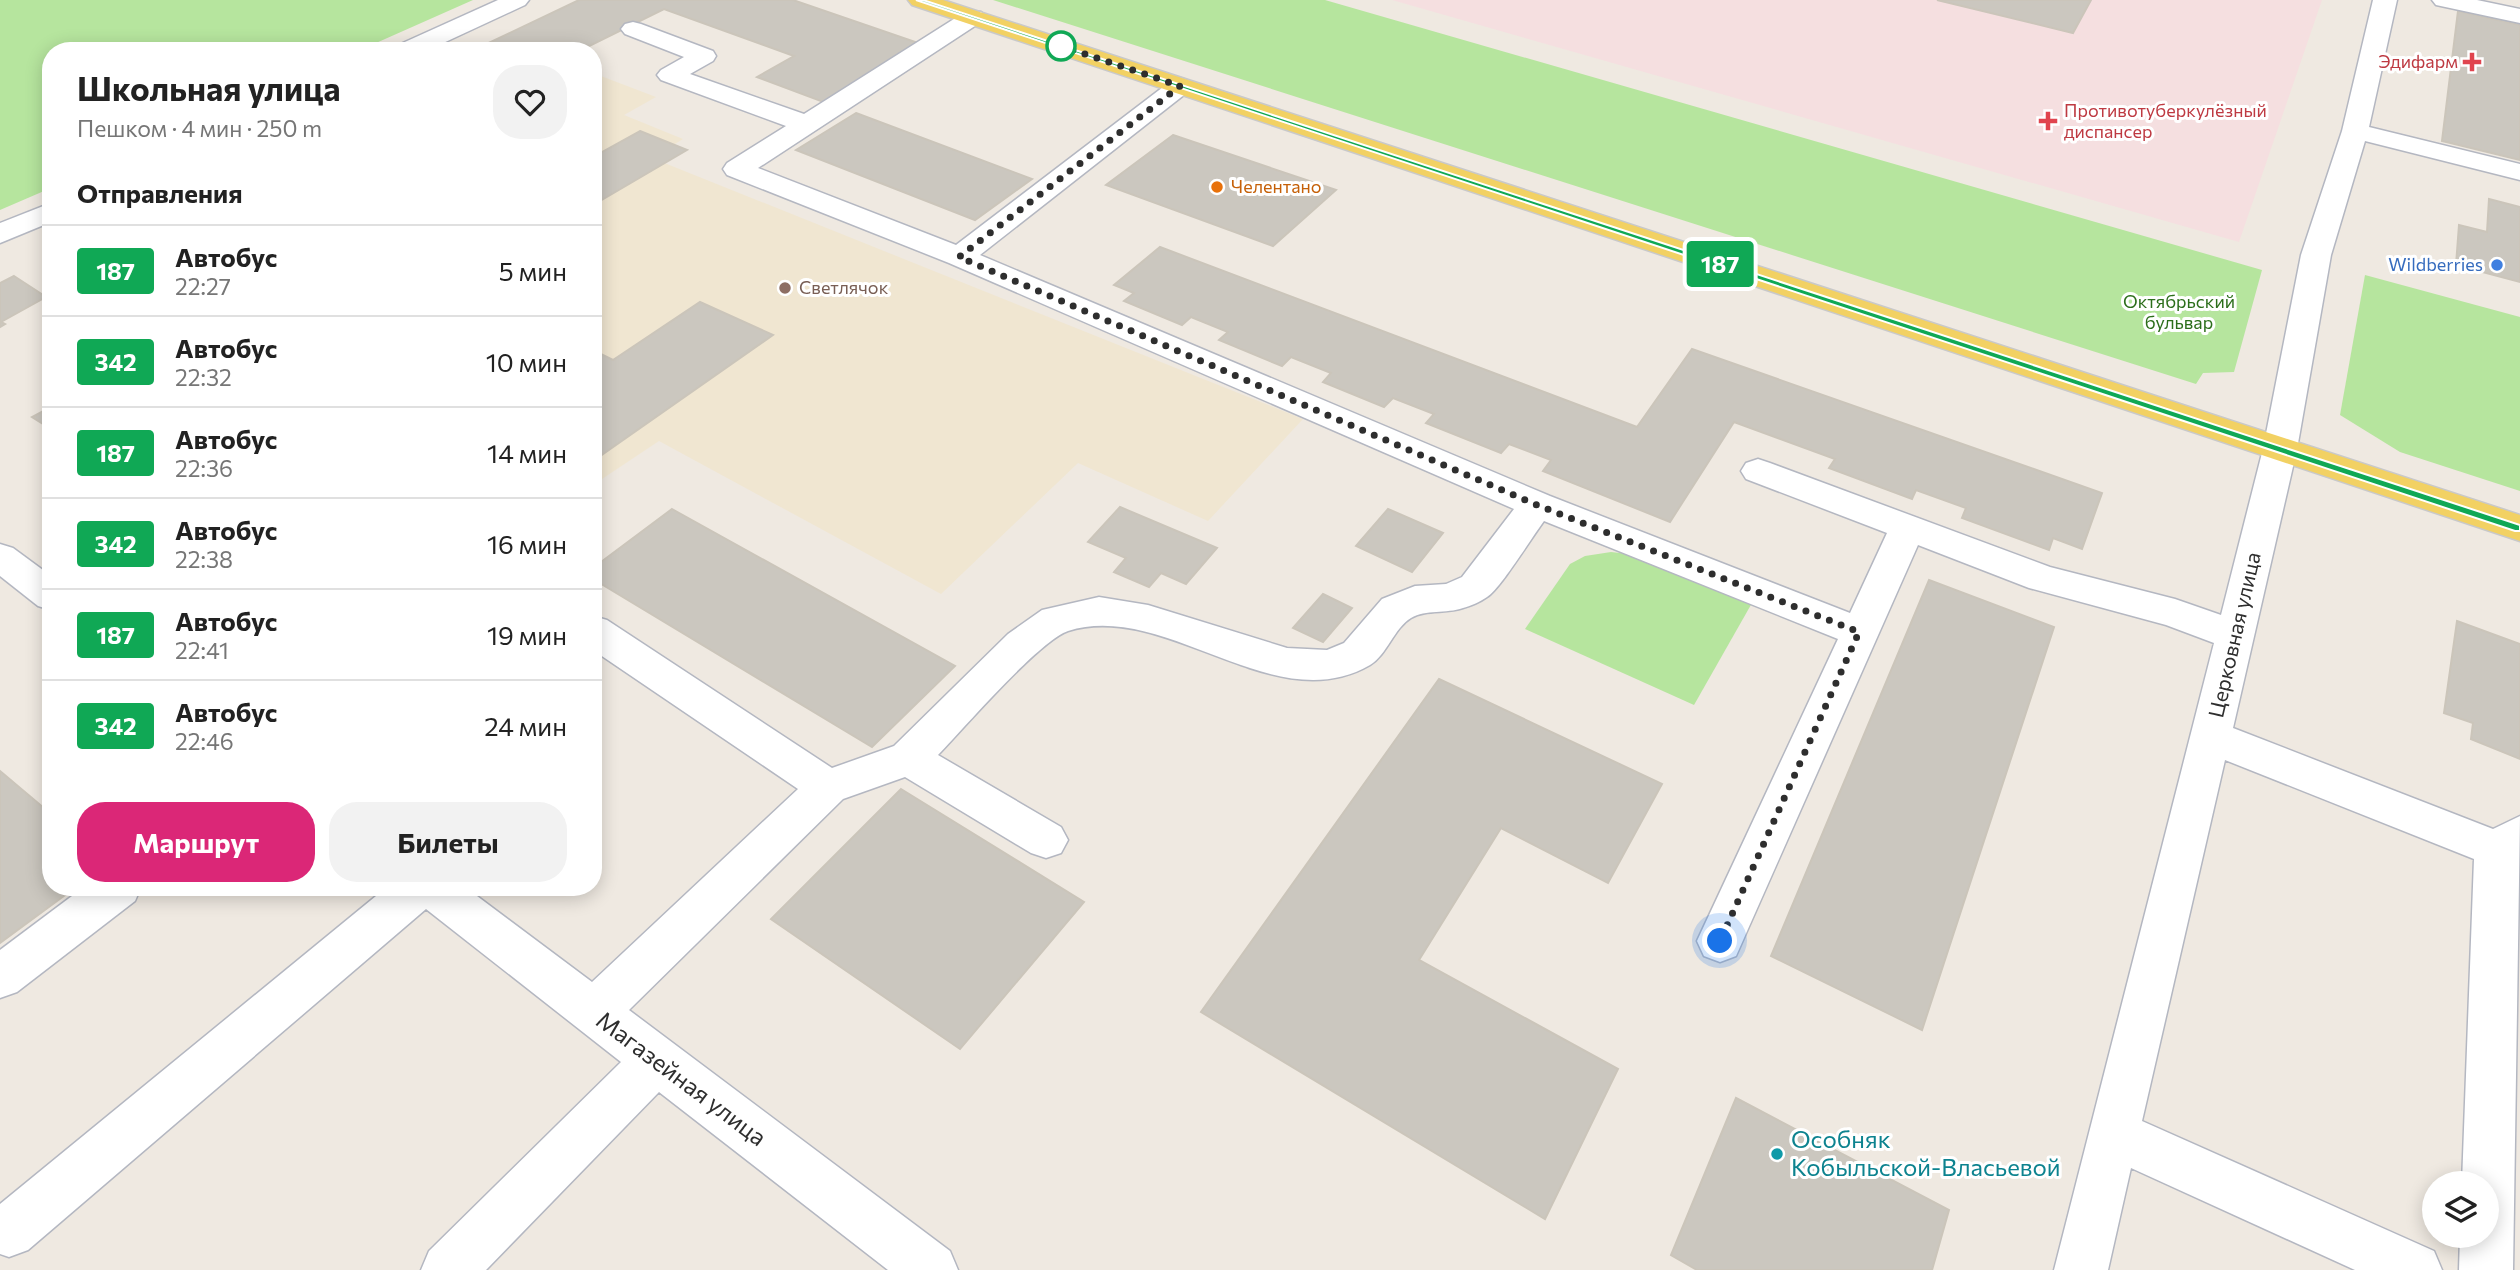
<!DOCTYPE html>
<html lang="ru">
<head>
<meta charset="utf-8">
<style>
	body { margin:0; font-family:Commissioner,sans-serif; background:#f2f2f2; color:#222; height:100vh; display:flex; flex-direction:column; font-size:26px; white-space:nowrap }
	* { box-sizing:border-box; margin:0 }
	p { font-size:23px; color:#767676 }
	.icon { flex:none; width:38px; height:38px; fill:none; stroke:currentColor; stroke-width:2; stroke-linecap:round; stroke-linejoin:round }
	.map { position:relative; flex:1; overflow:hidden }
	.panel { position:absolute; left:42px; top:42px; width:560px; height:854px; display:flex; flex-direction:column; background:#fff; border-radius:28px; box-shadow:0 4px 18px #0003 }
	.panel>* { flex:none }
	.badge { padding:0 14px; border-radius:5px; font-size:24px; line-height:46px }
	.tools { position:absolute; left:2422px; top:1171px; display:grid; gap:14px }
	.tools a { display:grid; place-items:center; width:77px; height:77px; border-radius:50%; background:#fff; box-shadow:0 4px 18px #0003; font-size:35px }
	.you { position:absolute; width:35px; height:35px; margin:-18px; border:5px solid #fff; border-radius:50%; background:#1a73e8; box-shadow:0 0 0 10px #1a73e833 }
	.map>.badge { position:absolute; translate:-50% -50%; box-shadow:0 0 0 4px #fff }
	h2 { padding:0 35px; font-size:26px; line-height:63px }
	.round { display:grid; place-items:center; flex:none; width:74px; height:74px; border-radius:28px; background:#f2f2f2 }
	.headline { display:flex; align-items:center; justify-content:space-between; height:119px; padding:0 35px }
	h1 { font-size:33px; font-weight:700; line-height:52px }
	.cta { display:flex; gap:14px; margin-top:auto; padding:14px 35px }
	.cta a { flex:1; height:80px; border-radius:28px; background:#db2777; color:#fff; font-size:28px; font-weight:700; line-height:80px; text-align:center }
	.cta a+a { background:#f2f2f2; color:#222 }
	ul { padding:0; list-style:none }
	li { display:flex; align-items:center; gap:21px; height:91px; padding:0 35px; border-top:2px solid #e0e0e0 }
	li div { flex:1 }
	li b { display:block; font-size:26px }
	li em { font-style:normal }
	li .badge { min-width:77px; font-weight:700; text-align:center }
	.map>svg:first-child { display:block }
	.education { fill:#f0e6d1 }
	.medical { fill:#f5dfe0 }
	.green { fill:#b6e59e }
	.building { fill:#cbc7bf; stroke:#cbc5ba; stroke-width:2 }
	.lines { fill:none; stroke-linecap:round; stroke-linejoin:round }
	.minor-casing { stroke:#b4b7c1; stroke-width:3 }
	.major-casing { stroke:#c9c9c9; stroke-width:3 }
	.minor { fill:#fff; fill-rule:evenodd }
	.major { fill:#f2d163; fill-rule:evenodd }
	.line { fill:#10a855; stroke:#fff; stroke-width:2 }
	.walk { stroke:#2e2e2e; stroke-width:7; stroke-dasharray:0 12.6 }
	.stop-dot { fill:#fff; stroke:#10a855; stroke-width:3.5 }
	.health-dot { fill:#e0444e; stroke:#fff; stroke-width:2.5 }
	.food-dot { fill:#e8710a; stroke:#fff; stroke-width:2.5 }
	.shop-dot { fill:#3f7fe0; stroke:#fff; stroke-width:2.5 }
	.education-dot { fill:#8d6e63; stroke:#fff; stroke-width:2.5 }
	.culture-dot { fill:#0f9aa8; stroke:#fff; stroke-width:2.5 }
	.labels { text-anchor:middle; stroke-width:6; stroke-linejoin:round; paint-order:stroke }
	.far-health-label { font-size:18px; fill:#be3a42; stroke:#fff; text-anchor:end }
	.far-food-label { font-size:18px; fill:#c56008; stroke:#fff; text-anchor:start }
	.far-shop-label { font-size:18px; fill:#366cbe; stroke:#fff; text-anchor:end }
	.far-education-label { font-size:18px; fill:#785e54; stroke:#fff; text-anchor:start }
	.far-park-label { font-size:18px; fill:#2c6e1b; stroke:#fff }
	.street-label { font-size:21px; fill:#2e2e2e; stroke:#fff }
	.near-street-label { font-size:24px; fill:#2e2e2e; stroke:#fff }
	.near-culture-label { font-size:24px; fill:#0d838f; stroke:#fff; text-anchor:start }
</style>
</head>
<body>
<div class="map">
<svg width="2520" height="1270" viewBox="0 0 2520 1270">
	<rect width="100%" height="100%" fill="#efe9e1"/>
	<polygon class="education" points="593,73 656,97 624,115 683,139 652,158 1303,419 1208,521 1078,463 941,594 659,441 593,485"/>
	<polygon class="medical" points="1392,0 2322,0 2239,242"/>
	<g class="green">
		<polygon points="0,0 473,0 358,51 51,51 51,188 0,210"/>
		<polygon points="993,0 1325,0 2262,270 2234,372 2203,373 2196,384"/>
		<polygon points="2365,275 2520,317 2520,491 2400,452 2340,415"/>
		<polygon points="1611,552 1637,555 1752,603 1694,705 1525,629 1570,564 1585,556"/>
	</g>
	<g class="building">
		<polygon points="579,0 793,0 924,45 826,103 757,77 794,56 664,9 585,48 592,51 485,51 478,48"/>
		<polygon points="1937,0 2091,0 2073,33"/>
		<polygon points="2458,11 2520,25 2520,160 2442,141"/>
		<polygon points="856,113 1032,179 975,220 796,150"/>
		<polygon points="640,131 687,150 593,205 593,157"/>
		<polygon points="1173,135 1336,190 1273,246 1106,185"/>
		<polygon points="2489,199 2520,207 2520,282 2456,265 2459,225 2487,232"/>
		<polygon points="1160,247 1637,427 1692,349 2102,493 2082,549 2053,538 2049,550 1962,518 1966,508 1916,490 1912,499 1829,468 1835,459 1734,422 1670,522 1543,471 1551,460 1509,444 1501,453 1426,423 1434,414 1393,398 1384,407 1323,382 1331,373 1291,357 1282,366 1219,340 1228,332 1191,317 1182,325 1124,301 1134,293 1114,285"/>
		<polygon points="14,276 46,297 1,322 5,324 0,327 0,283"/>
		<polygon points="700,302 773,335 593,461 593,350 613,360"/>
		<polygon points="51,407 51,429 32,417"/>
		<polygon points="1120,507 1217,548 1186,584 1161,573 1149,587 1114,572 1126,558 1088,542"/>
		<polygon points="672,509 955,666 872,747 593,579 593,568"/>
		<polygon points="1388,509 1443,533 1412,572 1356,546"/>
		<polygon points="1929,580 2054,627 1922,1030 1771,956"/>
		<polygon points="1323,594 1352,608 1323,642 1293,628"/>
		<polygon points="2457,621 2520,644 2520,759 2471,739 2473,723 2444,713"/>
		<polygon points="1439,679 1662,784 1608,883 1501,828 1419,960 1618,1069 1545,1219 1201,1012"/>
		<polygon points="0,771 51,814 51,887 76,887 0,943"/>
		<polygon points="901,789 1084,902 960,1049 771,919"/>
		<polygon points="1736,1098 1949,1210 1932,1270 1697,1270 1671,1255"/>
	</g>
	<g class="lines">
		<defs>
			<g id="minor">
				<polygon points="498,0 529,0 525,5 426,51 393,51 396,46"/>
				<path d="M2373,0H2397L2369,127L2520,164V180L2365,141L2331,255L2297,449L2233,728L2493,829L2520,816L2513,1270H2459L2460,1236H2487V1183H2462L2474,859L2225,760L2142,1121L2434,1251L2442,1270H2355L2131,1168L2108,1270H2054L2214,643L2166,625L2029,588L1918,545L1736,956L1720,962L1704,956L1697,941L1838,639L1544,521C1532,537 1500,589 1487,597C1480,602 1470,606 1463,608C1446,614 1426,609 1411,618C1394,628 1387,655 1370,665C1274,721 1166,600 1068,631C1039,641 964,728 938,755L1061,827L1068,840L1061,853L1046,858L1031,853L905,777L843,799L629,1010L950,1251L958,1270H888L659,1092L486,1270H421L429,1251L621,1062L426,909L28,1250L9,1257L0,1254V1204L387,887H465L592,982L798,789L593,650V616L607,620L832,768L894,746L1008,634L1042,610L1099,597L1148,605L1287,648L1327,650L1344,643L1382,599L1415,586L1446,584L1462,577L1514,509L949,263L727,175L723,169L727,163L786,126L661,80L657,75L661,70L684,57L625,34L621,29L625,24L633,22L641,24L713,51L716,56L713,61L690,74L804,114L965,12H981L985,17L981,22L758,168L956,245L1171,81L1180,78L1189,81L1193,86L1189,91L980,255L1550,496L1850,613L1887,533L1746,479L1741,471L1746,463L1758,459L1770,463L2050,567L2175,599L2221,615L2263,449L2301,255L2342,131Z"/>
				<polygon points="2432,0 2477,0 2520,9 2520,23 2436,5"/>
				<polygon points="51,203 51,222 0,243 0,223"/>
				<polygon points="0,544 13,548 51,576 51,610 38,606 0,576"/>
				<polygon points="84,887 141,887 135,901 17,992 0,998 0,950"/>
			</g>
			<polygon id="major" points="908,0 943,0 2520,515 2520,541 912,5"/>
		</defs>
		<use href="#minor" class="minor-casing"/>
		<use href="#major" class="major-casing"/>
		<use href="#minor" class="minor"/>
		<use href="#major" class="major"/>
	</g>
	<polygon class="line" points="916,0 923,0 2520,525 2520,531 2515,531"/>
	<g class="lines">
		<polyline class="walk" points="1061,46 1180,86 959,257 1537,505 1859,632 1720,941"/>
	</g>
	<circle class="stop-dot" cx="1061" cy="46" r="14"/>
	<g class="health-dot">
		<path d="M2468.5 51.5h7v7h7v7h-7v7h-7v-7h-7v-7h7z"/>
		<path d="M2044.5 110.5h7v7h7v7h-7v7h-7v-7h-7v-7h7z"/>
	</g>
	<circle class="food-dot" cx="1217" cy="187" r="7"/>
	<circle class="shop-dot" cx="2497" cy="265" r="7"/>
	<circle class="education-dot" cx="785" cy="288" r="7"/>
	<circle class="culture-dot" cx="1777" cy="1154" r="7"/>
	<g class="labels">
		<g class="far-health-label">
			<text x="2458" y="68">Эдифарм</text>
			<text x="2064" y="117" text-anchor="start">Противотуберкулёзный<tspan x="2064" dy="21">диспансер</tspan></text>
		</g>
		<g class="far-food-label">
			<text x="1231" y="193">Челентано</text>
		</g>
		<g class="far-shop-label">
			<text x="2483" y="271">Wildberries</text>
		</g>
		<g class="far-education-label">
			<text x="799" y="294">Светлячок</text>
		</g>
		<g class="far-park-label">
			<text x="2179" y="308">Октябрьский<tspan x="2179" dy="21">бульвар</tspan></text>
		</g>
		<g class="street-label">
			<text transform="translate(2235 635) rotate(-77)" y="7">Церковная улица</text>
		</g>
		<g class="near-street-label">
			<text transform="translate(681 1079) rotate(37)" y="8">Магазейная улица</text>
		</g>
		<g class="near-culture-label">
			<text x="1791" y="1148">Особняк<tspan x="1791" dy="28">Кобыльской-Власьевой</tspan></text>
		</g>
	</g>
</svg>
<div class="tools">
<a><svg class="icon" aria-label="layers" viewBox="0 0 24 24"><path d="M12 4l9 5-9 5-9-5zM3 14l9 5 9-5"/></svg></a>
</div>
<div class="you" style="left:1720px;top:941px"></div>
<b class="badge" style="left:1720px;top:264px;background:#10a855;color:#fff">187</b>
<section class="panel">
<div class="headline"><div><h1>Школьная улица</h1><p>Пешком · 4 мин · 250 m</p></div><a class="round"><svg class="icon" aria-label="heart" viewBox="0 0 24 24"><path d="M12 20l-8-8c-3-5 5-10 8-4 3-6 11-1 8 4z"/></svg></a></div>
<h2>Отправления</h2>
<ul>
<li><span class="badge" style="background:#10a855;color:#fff">187</span><div><b>Автобус</b><p>22:27</p></div><em>5 мин</em></li>
<li><span class="badge" style="background:#10a855;color:#fff">342</span><div><b>Автобус</b><p>22:32</p></div><em>10 мин</em></li>
<li><span class="badge" style="background:#10a855;color:#fff">187</span><div><b>Автобус</b><p>22:36</p></div><em>14 мин</em></li>
<li><span class="badge" style="background:#10a855;color:#fff">342</span><div><b>Автобус</b><p>22:38</p></div><em>16 мин</em></li>
<li><span class="badge" style="background:#10a855;color:#fff">187</span><div><b>Автобус</b><p>22:41</p></div><em>19 мин</em></li>
<li><span class="badge" style="background:#10a855;color:#fff">342</span><div><b>Автобус</b><p>22:46</p></div><em>24 мин</em></li>
</ul>
<div class="cta"><a>Маршрут</a><a>Билеты</a></div>
</section>
</div>
</body>
</html>
